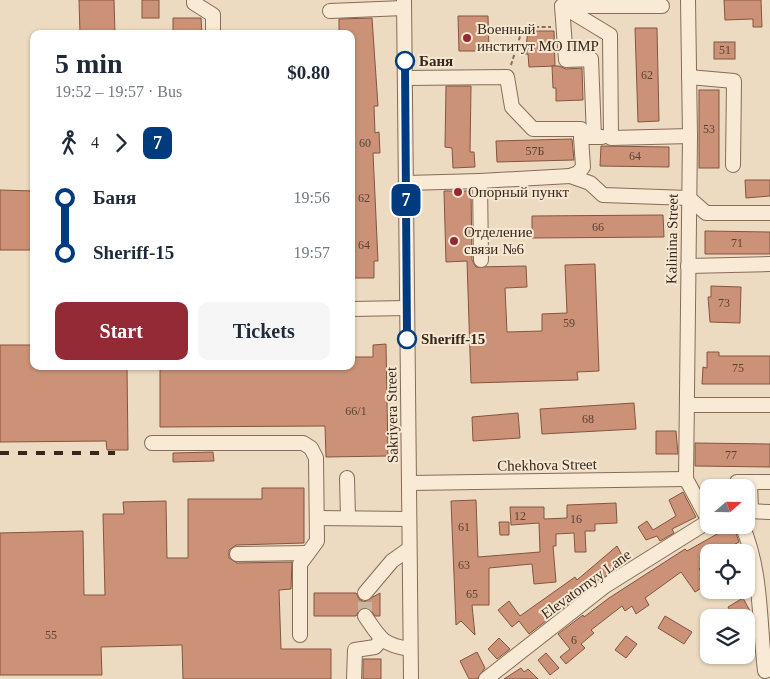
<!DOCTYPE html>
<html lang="en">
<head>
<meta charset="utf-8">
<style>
	body { margin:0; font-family:"Times New Roman",serif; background:#f6f6f7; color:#1f2937; height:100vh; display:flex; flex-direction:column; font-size:19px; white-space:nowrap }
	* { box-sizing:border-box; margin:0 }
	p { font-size:16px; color:#747a83 }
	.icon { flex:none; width:28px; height:28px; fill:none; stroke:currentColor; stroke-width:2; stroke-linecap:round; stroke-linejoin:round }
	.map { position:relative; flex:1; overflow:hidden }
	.drawer { position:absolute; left:30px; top:30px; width:325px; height:340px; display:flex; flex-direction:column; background:#fff; border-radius:10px; box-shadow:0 1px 4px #0004 }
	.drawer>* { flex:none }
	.badge { padding:0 10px; border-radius:8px; font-size:18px; line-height:32px }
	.needle { width:32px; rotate:70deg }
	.controls { position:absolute; left:700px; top:479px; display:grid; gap:10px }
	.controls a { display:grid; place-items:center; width:55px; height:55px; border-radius:10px; background:#fff; box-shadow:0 1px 4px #0004; font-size:25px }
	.map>.badge { position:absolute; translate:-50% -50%; box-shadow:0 0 0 2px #fff }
	.legs { display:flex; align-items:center; gap:8px; height:55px; padding:0 25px; font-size:16px }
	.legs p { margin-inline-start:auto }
	.headline { display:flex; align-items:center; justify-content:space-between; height:85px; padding:0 25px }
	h1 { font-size:28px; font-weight:800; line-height:38px }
	.cta { display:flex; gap:10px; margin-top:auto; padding:10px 25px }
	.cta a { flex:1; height:58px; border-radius:10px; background:#942a35; color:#fff; font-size:20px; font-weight:800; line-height:58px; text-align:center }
	.cta a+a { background:#f6f6f7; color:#1f2937 }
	ul { padding:0 25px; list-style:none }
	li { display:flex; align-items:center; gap:18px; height:55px; font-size:19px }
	li i { display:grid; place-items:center; width:8px; height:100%; margin:0 6px; background:currentColor }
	li i::after { content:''; width:12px; height:12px; margin:-6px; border:4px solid; border-radius:50%; background:#fff }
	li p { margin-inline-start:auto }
	li:first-child i { background:linear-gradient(#0000 50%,currentColor 0) }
	li:last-child i { background:linear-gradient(currentColor 50%,#0000 0) }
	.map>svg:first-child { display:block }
	.building { fill:#cb9277; stroke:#85543f }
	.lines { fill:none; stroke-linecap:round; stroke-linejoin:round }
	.minor-tunnel { stroke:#c8b7a0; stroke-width:14; stroke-dasharray:14 7; stroke-linecap:butt }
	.minor-casing { stroke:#866c59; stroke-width:16 }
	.path { stroke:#866c59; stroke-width:2; stroke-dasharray:4 2.5; stroke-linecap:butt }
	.minor { stroke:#f8ead4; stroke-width:14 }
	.rail { stroke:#36271d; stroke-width:4; stroke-dasharray:9 9; stroke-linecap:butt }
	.line-1-casing { stroke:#fff; stroke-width:11 }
	.line-1 { stroke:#003b80; stroke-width:8 }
	.poi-dot { fill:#942a35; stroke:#f5e7d0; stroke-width:2 }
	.stop-1-dot { fill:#fff; stroke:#003b80; stroke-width:2.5 }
	.labels { text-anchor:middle; stroke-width:4; stroke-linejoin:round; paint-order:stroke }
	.number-label { font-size:12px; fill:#5b4234 }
	.poi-label { font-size:15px; fill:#36271d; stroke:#f5e7d0; text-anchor:start }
	.stop-label { font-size:15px; font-weight:bold; fill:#36271d; stroke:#f5e7d0; text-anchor:start }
	.street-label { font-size:15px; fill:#36271d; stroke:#f5e7d0 }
</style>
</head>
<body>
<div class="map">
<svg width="770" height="679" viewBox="0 0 770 679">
	<rect width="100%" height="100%" fill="#eddbc1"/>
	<g class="building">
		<polygon points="79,0 114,0 115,34 80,34"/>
		<rect x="142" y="0" width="17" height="18"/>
		<polygon points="724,0 761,0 762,27 753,27 753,19 725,20"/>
		<polygon points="458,16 488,16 489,51 459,51"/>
		<polygon points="173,18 201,18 202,34 173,34"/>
		<polygon points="372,18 378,106 374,106 375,133 379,132 380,153 373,153 378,261 374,261 374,278 351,278 351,34 339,34 339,19"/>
		<polygon points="635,28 657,28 659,121 638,122"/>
		<polygon points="528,31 554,31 555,66 529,67 528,54 525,54"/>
		<rect x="714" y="42" width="21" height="17"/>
		<polygon points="552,66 559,66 566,69 582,68 583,100 556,101 556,88 553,88"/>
		<polygon points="446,86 471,86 470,152 474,152 475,167 453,168 452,148 445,147"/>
		<rect x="699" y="90" width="20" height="78"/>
		<polygon points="572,139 574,160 497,162 496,141"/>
		<polygon points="601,146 669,147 669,167 600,166"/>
		<polygon points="745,180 770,180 770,196 746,198"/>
		<polygon points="0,190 34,191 34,250 0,250"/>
		<polygon points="444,191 471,191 472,260 476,267 526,266 527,287 505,288 507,332 542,331 542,314 567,313 565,265 595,264 599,371 577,372 578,380 471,383 467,261 446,262"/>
		<polygon points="663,215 664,237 532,238 532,216"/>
		<polygon points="705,231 770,232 770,254 705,254"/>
		<polygon points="711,286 741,287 740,323 710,322 708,297 711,297"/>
		<polygon points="386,344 388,456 326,457 325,426 160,427 160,366 351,366 351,357 373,357 373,345"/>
		<polygon points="0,345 34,345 34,366 127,366 128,450 107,450 106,441 0,442"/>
		<polygon points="707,352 719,352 719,356 770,356 770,384 702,384 703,367 707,368"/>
		<polygon points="634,403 636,429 542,434 540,409"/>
		<polygon points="518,413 520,438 473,441 472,417"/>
		<polygon points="656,431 676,431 678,454 656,454"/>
		<polygon points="695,443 770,444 770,467 695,466"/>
		<polygon points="213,452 214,461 173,462 173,453"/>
		<polygon points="262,488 304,488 304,543 236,545 229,550 229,558 237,563 292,562 291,589 279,590 281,649 331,649 331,679 183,679 182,645 101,647 102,675 0,675 0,533 83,531 84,595 105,595 103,514 124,514 123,502 166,501 167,558 188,558 188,499 262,499"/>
		<polygon points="683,492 696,517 672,529 674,533 660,541 657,536 646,540 638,527 647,521 653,530 676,516 669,500"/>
		<polygon points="476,500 478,557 540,552 539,523 511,525 510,507 544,507 544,519 567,518 567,505 616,503 617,523 595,524 595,531 585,531 586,552 575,552 574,533 556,534 556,546 553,546 556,582 534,584 532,564 489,568 489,605 472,605 475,635 461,621 456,625 451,501"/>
		<polygon points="499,522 509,522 509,535 500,535"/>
		<polygon points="733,525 739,542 724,550 726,552 709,552 709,564 699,569 709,583 695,592 681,572 645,598 649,605 636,614 632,606 625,611 622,606 591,630 594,633 581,644 585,648 566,664 560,657 570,649 558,634 583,615 584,617 609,598 685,549 687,551"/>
		<polygon points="617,546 626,563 590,587 586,583 569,594 573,600 529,634 519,621 512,627 498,610 509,601 520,616 575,577 577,580"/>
		<polygon points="314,593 356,593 359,599 364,602 380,593 380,616 375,616 369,608 365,607 360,609 356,616 314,616"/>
		<polygon points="743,598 750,611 740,618 734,618 728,607"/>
		<polygon points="665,616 692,632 684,644 658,628"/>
		<polygon points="626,636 637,644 626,658 615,650"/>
		<polygon points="499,638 510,649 497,659 488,649"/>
		<polygon points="477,652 485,668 477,679 469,679 460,661"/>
		<polygon points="546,653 559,668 550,675 538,660"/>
		<rect x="363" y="659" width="18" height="20"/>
		<polygon points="521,668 524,672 528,669 538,679 504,679"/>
	</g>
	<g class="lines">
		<polyline class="minor-tunnel" points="365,616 365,593"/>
		<defs>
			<g id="minor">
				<polyline points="194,0 194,3 213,15 213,34"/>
				<polyline points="404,0 411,679"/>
				<polyline points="688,0 690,136 686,479 709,521"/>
				<polyline points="562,6 662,6"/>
				<polyline points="330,11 404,8"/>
				<polyline points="689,77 734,81 733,165"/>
				<polyline points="405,78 507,77 512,107 533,129 581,129 581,137"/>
				<polyline points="594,137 591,59 566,60 562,6 610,35 611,138 690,136"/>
				<polyline points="602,137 581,137 583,167 578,173 570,176 590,183 603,195 689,198 706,213 770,213"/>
				<polyline points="480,181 570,176"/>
				<polyline points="406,183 480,181 481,260"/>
				<polyline points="688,266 770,264"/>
				<polyline points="351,309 407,308"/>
				<polyline points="687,405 770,405"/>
				<polyline points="152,443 303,443 311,448 316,458 317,541 300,564 300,635"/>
				<polyline points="347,478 348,518"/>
				<polyline points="737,482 770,482"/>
				<polyline points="750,482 751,511"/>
				<polyline points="409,483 686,479"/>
				<polyline points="746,511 770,512"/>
				<polyline points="317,518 409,519"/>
				<path d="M742,525C762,571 759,621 765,671L770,669"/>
				<polyline points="237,554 308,553"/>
				<polyline points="365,593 392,561 409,549"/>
				<path d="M365,616C380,638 382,645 410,649"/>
				<polyline points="354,679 355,650 375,647 381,640"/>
				<polyline points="486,679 605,586 709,521"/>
			</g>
		</defs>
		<use href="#minor" class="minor-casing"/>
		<polyline class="path" points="511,65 523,27 551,27"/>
		<use href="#minor" class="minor"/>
		<polyline class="rail" points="0,453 115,453"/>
	</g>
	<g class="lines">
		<defs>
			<polyline id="line-1" points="405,61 407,339"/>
		</defs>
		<use href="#line-1" class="line-1-casing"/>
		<use href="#line-1" class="line-1"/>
	</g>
	<g class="poi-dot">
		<circle cx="467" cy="38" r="5"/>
		<circle cx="458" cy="192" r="5"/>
		<circle cx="454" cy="241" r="5"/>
	</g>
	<g class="stop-1-dot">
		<circle cx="405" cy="61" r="9"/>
		<circle cx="407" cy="339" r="9"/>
	</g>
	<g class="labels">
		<g class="number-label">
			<text x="725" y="54">51</text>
			<text x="647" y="79">62</text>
			<text x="709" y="133">53</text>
			<text x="365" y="147">60</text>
			<text x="535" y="155">57Б</text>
			<text x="635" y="160">64</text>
			<text x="364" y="202">62</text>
			<text x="598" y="231">66</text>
			<text x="737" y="247">71</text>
			<text x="364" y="249">64</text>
			<text x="724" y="307">73</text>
			<text x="569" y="327">59</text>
			<text x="738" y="372">75</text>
			<text x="356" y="415">66/1</text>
			<text x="588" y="423">68</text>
			<text x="731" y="459">77</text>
			<text x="520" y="520">12</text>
			<text x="576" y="523">16</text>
			<text x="464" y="531">61</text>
			<text x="464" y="569">63</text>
			<text x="472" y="598">65</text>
			<text x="51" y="639">55</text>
			<text x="574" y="644">6</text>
		</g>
		<g class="poi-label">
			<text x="477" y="34">Военный<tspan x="477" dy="17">институт МО ПМР</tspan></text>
			<text x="468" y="197">Опорный пункт</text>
			<text x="464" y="237">Отделение<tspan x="464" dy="17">связи №6</tspan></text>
		</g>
		<g class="stop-label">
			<text x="419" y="66">Баня</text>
			<text x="421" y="344">Sheriff-15</text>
		</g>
		<g class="street-label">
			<text transform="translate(672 239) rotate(-89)" y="5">Kalinina Street</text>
			<text transform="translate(392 415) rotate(-91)" y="5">Sakriyera Street</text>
			<text transform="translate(547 465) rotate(-1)" y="5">Chekhova Street</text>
			<text transform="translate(586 584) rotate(-36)" y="5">Elevatornyy Lane</text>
		</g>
	</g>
</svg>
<div class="controls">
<a><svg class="needle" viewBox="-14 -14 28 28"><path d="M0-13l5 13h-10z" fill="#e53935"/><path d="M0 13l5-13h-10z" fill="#747a83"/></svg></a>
<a><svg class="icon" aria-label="locate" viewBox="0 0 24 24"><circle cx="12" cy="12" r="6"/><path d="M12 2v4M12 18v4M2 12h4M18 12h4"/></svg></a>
<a><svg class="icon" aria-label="layers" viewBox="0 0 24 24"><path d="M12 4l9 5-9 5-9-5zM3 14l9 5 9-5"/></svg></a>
</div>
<b class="badge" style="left:406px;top:200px;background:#003b80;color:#fff">7</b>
<section class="drawer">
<div class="headline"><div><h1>5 min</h1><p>19:52 – 19:57 · Bus</p></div><b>$0.80</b></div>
<div class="legs"><svg class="icon" aria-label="walk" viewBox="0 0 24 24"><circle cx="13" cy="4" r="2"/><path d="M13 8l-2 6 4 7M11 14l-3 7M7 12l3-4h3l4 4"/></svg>4<svg class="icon" aria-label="forward" viewBox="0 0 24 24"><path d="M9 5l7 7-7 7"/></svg><b class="badge" style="background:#003b80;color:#fff">7</b></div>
<ul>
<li><i style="color:#003b80"></i><b>Баня</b><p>19:56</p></li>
<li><i style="color:#003b80"></i><b>Sheriff-15</b><p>19:57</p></li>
</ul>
<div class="cta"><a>Start</a><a>Tickets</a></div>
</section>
</div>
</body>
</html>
